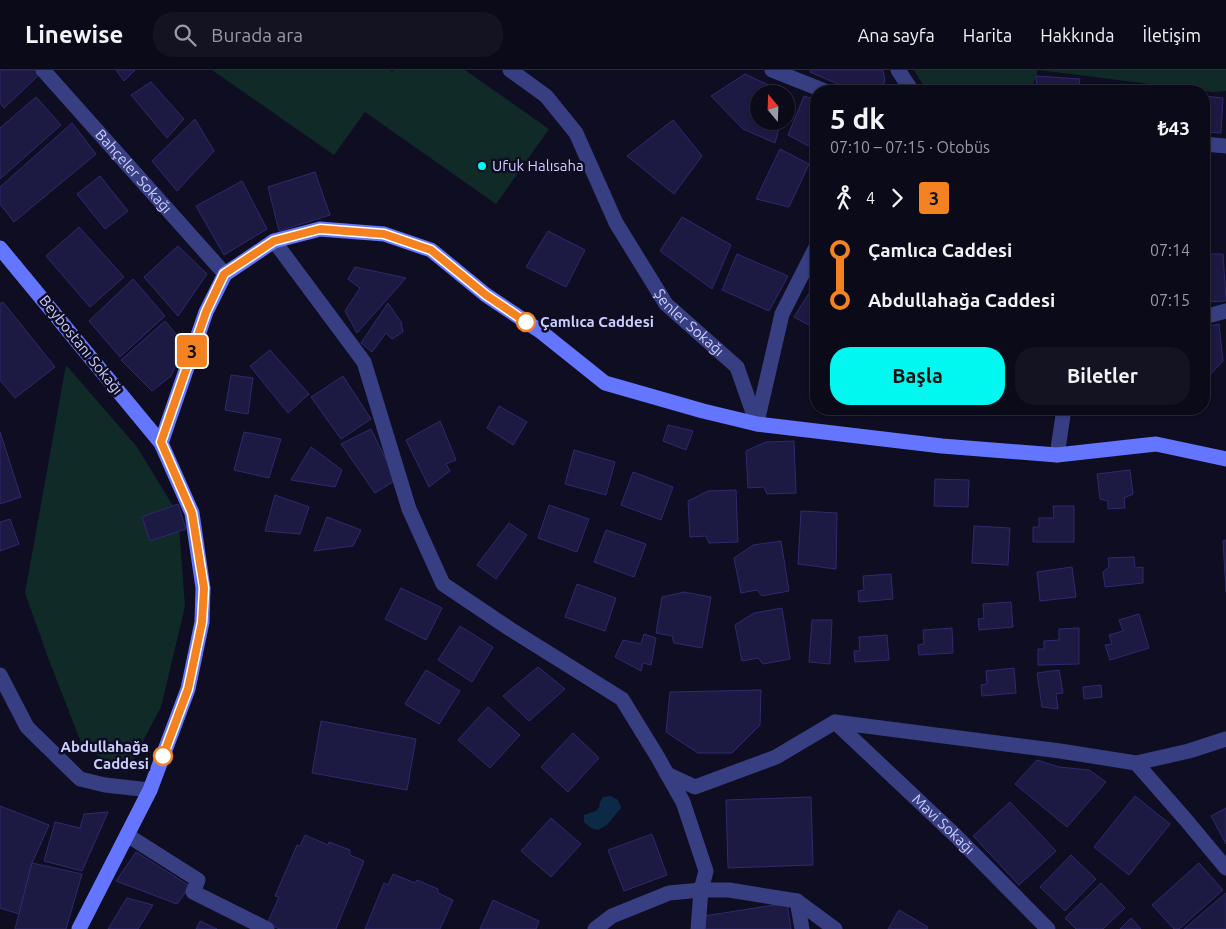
<!DOCTYPE html>
<html lang="tr">
<head>
<meta charset="utf-8">
<style>
	body { margin:0; font-family:Ubuntu,sans-serif; background:#131322; color:#f1f3f6; height:100vh; display:flex; flex-direction:column; font-size:19px; white-space:nowrap }
	* { box-sizing:border-box; margin:0 }
	p { font-size:16px; color:#999aa2 }
	.icon { flex:none; width:28px; height:28px; fill:none; stroke:currentColor; stroke-width:2; stroke-linecap:round; stroke-linejoin:round }
	.map { position:relative; flex:1; overflow:hidden }
	.drawer { position:absolute; left:810px; top:15px; width:400px; height:330px; display:flex; flex-direction:column; background:#0a0a19; border-radius:20px; box-shadow:0 1px 4px #0004,0 0 0 1px #2a2b38 }
	.drawer>* { flex:none }
	.badge { padding:0 10px; border-radius:4px; font-size:18px; line-height:32px }
	.needle { width:32px; rotate:341deg }
	.controls { position:absolute; left:750px; top:15px; display:grid; gap:10px }
	.controls a { display:grid; place-items:center; width:45px; height:45px; border-radius:50%; background:#0a0a19; box-shadow:0 1px 4px #0004,0 0 0 1px #2a2b38; font-size:25px }
	.map>.badge { position:absolute; translate:-50% -50%; box-shadow:0 0 0 2px #fff }
	.legs { display:flex; align-items:center; gap:8px; height:55px; padding:0 20px; font-size:16px }
	.legs p { margin-inline-start:auto }
	.headline { display:flex; align-items:center; justify-content:space-between; height:85px; padding:0 20px }
	h1 { font-size:28px; font-weight:700; line-height:38px }
	.cta { display:flex; gap:10px; margin-top:auto; padding:10px 20px }
	.cta a { flex:1; height:58px; border-radius:20px; background:#00f8f0; color:#111; font-size:20px; font-weight:700; line-height:58px; text-align:center }
	.cta a+a { background:#131322; color:#f1f3f6 }
	ul { padding:0 20px; list-style:none }
	li { display:flex; align-items:center; gap:18px; height:50px; font-size:19px }
	li i { display:grid; place-items:center; width:8px; height:100%; margin:0 6px; background:currentColor }
	li i::after { content:''; width:12px; height:12px; margin:-6px; border:4px solid; border-radius:50%; background:#0a0a19 }
	li p { margin-inline-start:auto }
	li:first-child i { background:linear-gradient(#0000 50%,currentColor 0) }
	li:last-child i { background:linear-gradient(currentColor 50%,#0000 0) }
	header { display:flex; align-items:center; gap:30px; box-sizing:border-box; height:70px; padding:0 25px; background:#0a0a19; border-bottom:1px solid #2a2b38 }
	header strong { font-size:24px }
	nav { display:flex; gap:28px; margin-inline-start:auto; font-size:18px }
	.search { width:350px; height:45px; background:#131322; display:flex; align-items:center; gap:12px; box-sizing:border-box; padding:0 18px; border-radius:20px; color:#999aa2; font-size:19px }
	.map>svg:first-child { display:block }
	.green { fill:#102b27 }
	.water { fill:#0c2a46 }
	.building { fill:#1c1942; stroke:#2f2a6f }
	.lines { fill:none; stroke-linecap:round; stroke-linejoin:round }
	.street { stroke:#373e81; stroke-width:15 }
	.secondary { stroke:#6475ff; stroke-width:15 }
	.line-1-casing { stroke:#fff; stroke-width:11 }
	.line-1 { stroke:#f58220; stroke-width:8 }
	.poi-dot { fill:#00f8f0; stroke:#0e0d21; stroke-width:2 }
	.stop-1-dot { fill:#fff; stroke:#f58220; stroke-width:2.5 }
	.labels { text-anchor:middle; stroke-width:5; stroke-linejoin:round; paint-order:stroke }
	.poi-label { font-size:15px; fill:#cdceff; stroke:#0e0d21; text-anchor:start }
	.street-label { font-size:15px; fill:#cdceff; stroke:#0e0d21 }
	.stop-label { font-size:15px; font-weight:bold; fill:#cdceff; stroke:#0e0d21; text-anchor:start }
</style>
</head>
<body>
<header>
<strong>Linewise</strong>
<div class="search"><svg class="icon" aria-label="search" viewBox="0 0 24 24"><circle cx="10" cy="10" r="6"/><path d="M15 15l6 6"/></svg>Burada ara</div>
<nav><a>Ana sayfa</a><a>Harita</a><a>Hakkında</a><a>İletişim</a></nav>
</header>
<div class="map">
<svg width="1226" height="859" viewBox="0 0 1226 859">
	<rect width="100%" height="100%" fill="#0e0d21"/>
	<g class="green">
		<polygon points="212,0 390,0 392,2 394,0 465,0 549,59 496,134 365,42 334,85"/>
		<polygon points="914,0 1038,0 1031,21 927,21"/>
		<polygon points="1039,0 1226,0 1226,21 1213,22"/>
		<polygon points="66,295 137,377 178,444 185,536 161,637 126,703 82,675 49,590 25,523"/>
	</g>
	<polygon class="water" points="611,726 618,730 621,738 607,755 598,760 591,758 584,752 584,745 596,741 599,737 600,732 603,727"/>
	<g class="building">
		<polygon points="0,0 40,0 42,2 4,38 0,33"/>
		<polygon points="116,0 135,0 124,11"/>
		<polygon points="811,0 883,0 885,11 879,21 854,21 810,2"/>
		<polygon points="745,4 788,24 786,31 786,24 759,24 759,51 781,51 775,73 743,59 711,26"/>
		<polygon points="1036,6 1080,9 1078,21 1037,21"/>
		<polygon points="151,12 184,49 167,68 131,25"/>
		<polygon points="804,26 816,30 816,80 788,65"/>
		<polygon points="1204,26 1223,28 1221,63 1204,62"/>
		<polygon points="36,27 61,55 0,109 0,58"/>
		<polygon points="195,49 214,81 177,121 152,91"/>
		<polygon points="673,50 702,86 674,124 627,86"/>
		<polygon points="72,53 96,84 14,152 0,134 0,117"/>
		<polygon points="780,79 809,94 789,137 756,129"/>
		<polygon points="1204,93 1210,93 1207,177 1204,177"/>
		<polygon points="315,102 330,145 279,161 268,117"/>
		<polygon points="100,106 128,141 105,159 77,124"/>
		<polygon points="242,111 267,159 224,185 196,136"/>
		<polygon points="682,147 731,175 712,219 660,181"/>
		<polygon points="79,157 124,207 90,237 46,186"/>
		<polygon points="548,161 585,180 566,217 526,197"/>
		<polygon points="178,176 207,204 178,246 144,207"/>
		<polygon points="737,184 788,206 769,241 722,220"/>
		<polygon points="1204,184 1223,184 1226,231 1204,232"/>
		<polygon points="355,197 406,208 357,263 345,241 360,218 348,209"/>
		<polygon points="133,209 165,246 120,287 89,251"/>
		<polygon points="813,217 816,218 816,259 794,247"/>
		<polygon points="3,232 55,297 15,328 0,310 0,234"/>
		<polygon points="388,233 401,252 403,262 392,269 386,263 372,282 361,273"/>
		<polygon points="165,251 185,275 171,306 152,321 121,290"/>
		<polygon points="1219,254 1223,291 1204,311 1204,257"/>
		<polygon points="270,280 309,324 288,343 250,296"/>
		<polygon points="231,305 253,308 248,344 225,340"/>
		<polygon points="343,306 371,349 341,369 311,327"/>
		<polygon points="499,336 527,352 513,375 487,358"/>
		<polygon points="440,351 456,390 446,394 450,401 429,417 406,370"/>
		<polygon points="668,355 693,361 686,380 663,371"/>
		<polygon points="371,359 396,410 375,423 341,374"/>
		<polygon points="0,362 21,427 0,434"/>
		<polygon points="244,362 281,369 269,408 234,400"/>
		<polygon points="794,371 796,423 767,424 764,417 748,418 746,381 766,372"/>
		<polygon points="311,377 342,400 335,417 291,410"/>
		<polygon points="574,380 615,392 606,425 565,414"/>
		<polygon points="1130,400 1133,424 1124,428 1125,438 1108,439 1108,431 1100,429 1097,404"/>
		<polygon points="633,402 673,417 661,450 621,435"/>
		<polygon points="935,409 969,410 968,437 934,436"/>
		<polygon points="736,420 738,472 709,473 706,466 690,467 688,431 708,421"/>
		<polygon points="275,425 309,437 300,464 265,461"/>
		<polygon points="178,434 186,459 150,471 142,447"/>
		<polygon points="549,435 589,449 577,482 538,468"/>
		<polygon points="1053,436 1074,436 1074,472 1033,472 1033,457 1039,457 1039,448 1054,448"/>
		<polygon points="801,441 837,443 836,499 798,494"/>
		<polygon points="327,447 361,460 353,476 314,481"/>
		<polygon points="10,449 19,474 0,481 0,452"/>
		<polygon points="509,453 527,465 496,509 477,495"/>
		<polygon points="974,456 1010,458 1008,495 972,493"/>
		<polygon points="606,460 646,474 634,507 594,492"/>
		<polygon points="1226,470 1226,522 1223,471"/>
		<polygon points="781,471 789,521 762,526 757,520 741,523 734,488 753,475"/>
		<polygon points="1134,487 1135,498 1143,497 1143,513 1105,517 1103,502 1109,497 1108,488"/>
		<polygon points="1072,497 1076,527 1040,531 1037,502"/>
		<polygon points="891,504 893,529 859,532 858,521 864,520 863,506"/>
		<polygon points="577,514 616,528 605,561 565,547"/>
		<polygon points="401,518 442,538 426,570 385,549"/>
		<polygon points="684,522 711,527 702,578 674,573 672,566 656,563 662,527"/>
		<polygon points="1011,532 1013,557 979,560 978,549 984,548 983,534"/>
		<polygon points="782,538 790,589 763,594 758,588 742,591 735,555 754,543"/>
		<polygon points="1139,544 1149,578 1110,590 1105,575 1112,574 1109,565 1123,561 1119,550"/>
		<polygon points="812,550 832,550 830,594 809,592"/>
		<polygon points="460,556 493,577 472,612 438,590"/>
		<polygon points="952,558 953,583 919,585 918,575 924,574 923,560"/>
		<polygon points="1079,558 1079,594 1038,595 1038,579 1044,579 1044,571 1059,570 1059,559"/>
		<polygon points="644,564 656,568 651,595 643,593 641,601 615,587 623,570 641,574"/>
		<polygon points="887,565 889,590 855,592 854,581 860,581 859,567"/>
		<polygon points="538,597 565,619 529,651 503,626"/>
		<polygon points="1014,598 1016,623 982,626 981,615 987,614 986,601"/>
		<polygon points="426,600 460,621 439,654 405,634"/>
		<polygon points="1059,600 1063,623 1056,624 1058,639 1042,637 1037,603"/>
		<polygon points="1101,615 1102,627 1084,629 1083,617"/>
		<polygon points="761,620 760,655 732,683 698,683 666,662 670,622"/>
		<polygon points="488,637 520,665 490,698 458,670"/>
		<polygon points="321,651 416,669 407,720 312,703"/>
		<polygon points="573,663 599,688 568,722 541,697"/>
		<polygon points="1037,690 1059,697 1089,700 1106,712 1067,757 1015,714"/>
		<polygon points="1135,726 1170,754 1129,805 1094,777"/>
		<polygon points="811,727 813,795 728,798 726,730"/>
		<polygon points="1010,732 1056,781 1019,815 973,766"/>
		<polygon points="0,736 49,755 32,793 19,844 0,838"/>
		<polygon points="1226,738 1226,774 1211,746"/>
		<polygon points="108,742 82,801 44,791 55,752 80,758 84,744"/>
		<polygon points="551,748 581,774 551,807 521,781"/>
		<polygon points="652,764 667,805 624,821 608,780"/>
		<polygon points="305,765 328,775 329,772 350,780 350,785 364,791 336,859 280,859 267,854 279,827 275,826 297,775 300,776"/>
		<polygon points="136,782 190,816 177,834 116,811"/>
		<polygon points="1071,785 1096,809 1065,841 1040,817"/>
		<polygon points="32,793 82,804 66,859 15,859"/>
		<polygon points="1199,793 1223,820 1179,859 1174,859 1152,835"/>
		<polygon points="393,804 415,813 417,810 438,819 438,823 453,830 440,859 365,859 384,813 388,815"/>
		<polygon points="1101,813 1125,838 1103,859 1076,859 1065,848"/>
		<polygon points="1226,823 1226,859 1184,859"/>
		<polygon points="127,828 153,835 138,859 108,859"/>
		<polygon points="493,830 539,851 536,859 480,859"/>
		<polygon points="787,833 791,859 706,859 704,846"/>
		<polygon points="899,840 928,857 927,859 888,859"/>
		<polygon points="1131,848 1141,859 1120,859"/>
		<polygon points="200,851 217,859 196,859"/>
	</g>
	<g class="lines">
		<g class="street">
			<path id="s1" d="M43,0L225,204"/>
			<path id="s2" d="M510,0L546,26L576,63L616,153L666,234L737,297L757,354"/>
			<polyline points="772,0 825,21"/>
			<polyline points="898,0 912,21"/>
			<polyline points="1204,74 1226,76"/>
			<polyline points="274,171 364,292 409,439 443,514 510,559 622,629 657,686 683,732 706,801 701,820 698,859"/>
			<polyline points="1204,247 1226,241"/>
			<polyline points="757,352 782,244 816,177"/>
			<polyline points="1057,385 1064,339"/>
			<polyline points="0,605 27,657 80,709 105,715 150,720"/>
			<path id="s3" d="M835,652L956,766L1048,859"/>
			<polyline points="1136,693 1186,750 1226,798"/>
			<polyline points="667,704 695,717 776,687 835,652 1060,681 1136,693 1189,681 1226,669"/>
			<polyline points="127,765 198,810 193,822 267,859"/>
			<polyline points="797,831 802,859"/>
			<polyline points="595,859 612,846 669,823 701,820 729,820 797,831 835,859"/>
		</g>
		<g class="secondary">
			<polyline points="0,178 161,373 192,443 203,518 202,552 188,619 150,720 79,859"/>
			<polyline points="161,373 206,242 225,204 274,171 320,159 384,164 431,180 486,225 540,261 605,313 703,341 757,354 942,376 1057,385 1156,374 1226,389"/>
		</g>
	</g>
	<g class="lines">
		<defs>
			<polyline id="line-1" points="163,686 188,619 202,552 204,518 192,443 161,372 206,242 224,204 274,171 320,159 384,164 431,180 486,225 526,252"/>
		</defs>
		<use href="#line-1" class="line-1-casing"/>
		<use href="#line-1" class="line-1"/>
	</g>
	<circle class="poi-dot" cx="482" cy="96" r="5"/>
	<g class="stop-1-dot">
		<circle cx="526" cy="252" r="9"/>
		<circle cx="163" cy="686" r="9"/>
	</g>
	<g class="labels">
		<g class="poi-label">
			<text x="492" y="101">Ufuk Halısaha</text>
		</g>
		<g class="street-label">
			<text dy="5" stroke="none"><textPath href="#s1" startOffset="136">Bahçeler Sokağı</textPath></text>
			<text dy="5" stroke="none"><textPath href="#s2" startOffset="315">Şenler Sokağı</textPath></text>
			<text transform="translate(81 275) rotate(51)" y="5">Beybostanı Sokağı</text>
			<text dy="5" stroke="none"><textPath href="#s3" startOffset="149">Mavi Sokağı</textPath></text>
		</g>
		<g class="stop-label">
			<text x="540" y="257">Çamlıca Caddesi</text>
			<text x="149" y="682" text-anchor="end">Abdullahağa<tspan x="149" dy="17">Caddesi</tspan></text>
		</g>
	</g>
</svg>
<div class="controls">
<a><svg class="needle" viewBox="-14 -14 28 28"><path d="M0-13l5 13h-10z" fill="#e53935"/><path d="M0 13l5-13h-10z" fill="#999aa2"/></svg></a>
</div>
<b class="badge" style="left:192px;top:281px;background:#f58220;color:#111">3</b>
<section class="drawer">
<div class="headline"><div><h1>5 dk</h1><p>07:10 – 07:15 · Otobüs</p></div><b>₺43</b></div>
<div class="legs"><svg class="icon" aria-label="walk" viewBox="0 0 24 24"><circle cx="13" cy="4" r="2"/><path d="M13 8l-2 6 4 7M11 14l-3 7M7 12l3-4h3l4 4"/></svg>4<svg class="icon" aria-label="forward" viewBox="0 0 24 24"><path d="M9 5l7 7-7 7"/></svg><b class="badge" style="background:#f58220;color:#111">3</b></div>
<ul>
<li><i style="color:#f58220"></i><b>Çamlıca Caddesi</b><p>07:14</p></li>
<li><i style="color:#f58220"></i><b>Abdullahağa Caddesi</b><p>07:15</p></li>
</ul>
<div class="cta"><a>Başla</a><a>Biletler</a></div>
</section>
</div>
</body>
</html>
